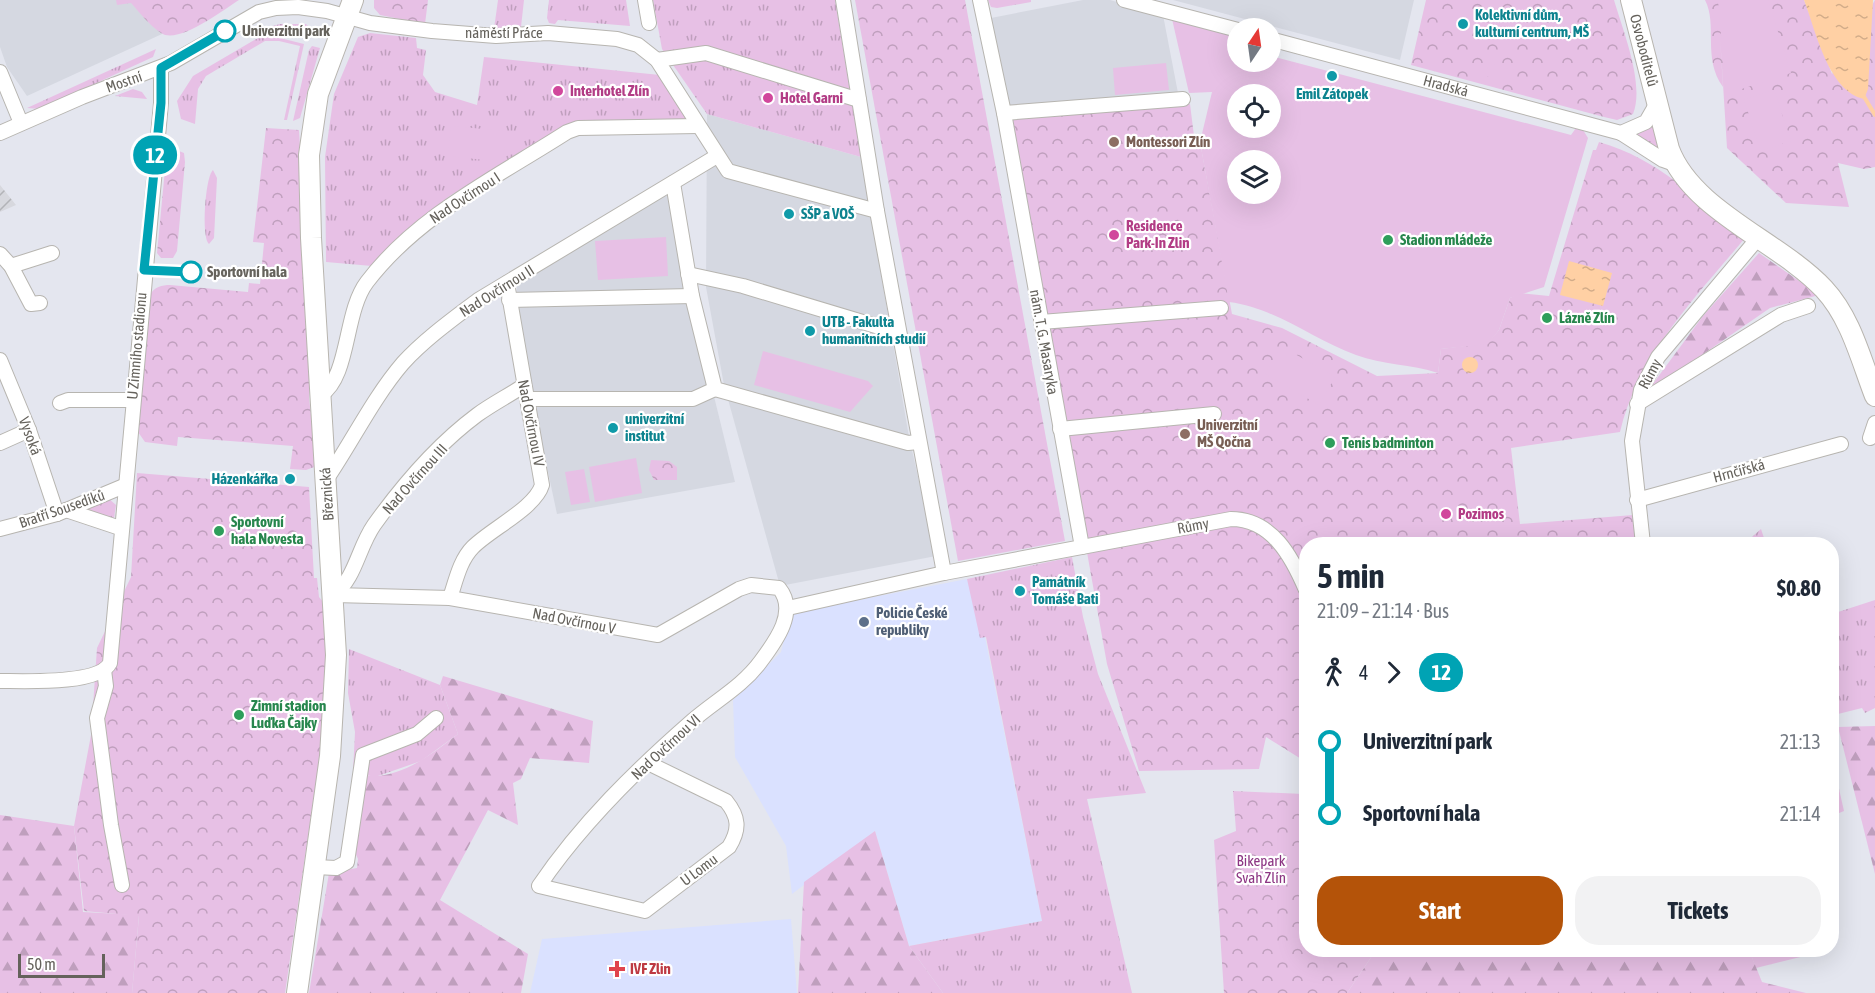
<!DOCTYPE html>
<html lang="en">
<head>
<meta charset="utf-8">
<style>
	body { margin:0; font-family:"Asap Condensed",sans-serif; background:#f2f2f3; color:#1f2937; height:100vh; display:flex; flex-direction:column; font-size:22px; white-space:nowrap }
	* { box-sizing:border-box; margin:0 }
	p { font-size:20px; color:#747a83 }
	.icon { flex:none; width:33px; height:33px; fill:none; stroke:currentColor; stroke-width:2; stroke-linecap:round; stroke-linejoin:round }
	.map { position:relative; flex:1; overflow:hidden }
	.sheet { position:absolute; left:1299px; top:537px; width:540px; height:420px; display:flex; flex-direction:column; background:#fff; border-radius:24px; box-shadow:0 6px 24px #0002 }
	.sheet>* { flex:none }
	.badge { padding:0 12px; border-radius:20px; font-size:21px; line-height:39px }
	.needle { width:39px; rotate:13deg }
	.buttons { position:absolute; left:1227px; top:18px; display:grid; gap:12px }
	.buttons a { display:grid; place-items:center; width:54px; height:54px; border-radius:50%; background:#fff; box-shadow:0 6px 24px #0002; font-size:30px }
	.scale { position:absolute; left:18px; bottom:15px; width:87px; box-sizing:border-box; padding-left:6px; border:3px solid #65625c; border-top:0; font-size:16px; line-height:21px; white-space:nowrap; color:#65625c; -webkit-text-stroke:4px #fff; paint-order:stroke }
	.map>.badge { position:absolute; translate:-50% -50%; box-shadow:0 0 0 3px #fff }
	.legs { display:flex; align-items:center; gap:9px; height:66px; padding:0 18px; font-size:20px }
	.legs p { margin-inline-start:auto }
	.summary { display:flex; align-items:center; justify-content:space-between; height:102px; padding:0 18px }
	h1 { font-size:33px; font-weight:700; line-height:45px }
	.primary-button { display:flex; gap:12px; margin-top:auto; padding:12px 18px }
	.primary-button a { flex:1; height:69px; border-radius:24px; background:#b45309; color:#fff; font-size:24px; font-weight:700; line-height:69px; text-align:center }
	.primary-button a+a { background:#f2f2f3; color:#1f2937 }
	ul { padding:0 18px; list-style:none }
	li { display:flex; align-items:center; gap:21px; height:72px; font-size:22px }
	li i { display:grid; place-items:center; width:9px; height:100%; margin:0 8px; background:currentColor }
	li i::after { content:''; width:15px; height:15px; margin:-8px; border:4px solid; border-radius:50%; background:#fff }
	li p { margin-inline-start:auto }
	li:first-child i { background:linear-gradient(#0000 50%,currentColor 0) }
	li:last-child i { background:linear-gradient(currentColor 50%,#0000 0) }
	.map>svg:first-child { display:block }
	.commercial { fill:#dae1ff }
	.industrial { fill:url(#industrial-furrows) }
	.education { fill:#d5d8e1 }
	.grass { fill:url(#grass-tufts) }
	.forest { fill:url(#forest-firs) }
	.park { fill:url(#park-crowns) }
	.pitch { fill:#e7c0e5; fill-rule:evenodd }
	.water { fill:url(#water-ripples) }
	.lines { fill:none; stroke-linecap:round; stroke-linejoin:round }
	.stream { stroke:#ffd0a4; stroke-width:4 }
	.street-casing { stroke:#b7b5b0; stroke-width:16 }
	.secondary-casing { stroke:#b8b5af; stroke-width:22 }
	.street { stroke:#fff; stroke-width:14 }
	.secondary { stroke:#fff; stroke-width:20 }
	.line-1-casing { stroke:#fff; stroke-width:14 }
	.line-1 { stroke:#00a3b4; stroke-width:9 }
	.culture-dot { fill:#0f9aa8; stroke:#fff; stroke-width:2 }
	.stop-1-dot { fill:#fff; stroke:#00a3b4; stroke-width:3 }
	.hotel-dot { fill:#d1479c; stroke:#fff; stroke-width:2 }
	.education-dot { fill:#8d6e63; stroke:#fff; stroke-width:2 }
	.leisure-dot { fill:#2e9e5b; stroke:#fff; stroke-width:2 }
	.service-dot { fill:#5c6f8a; stroke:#fff; stroke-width:2 }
	.health-dot { fill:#e0444e; stroke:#fff; stroke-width:2 }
	.labels { text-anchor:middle; stroke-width:4.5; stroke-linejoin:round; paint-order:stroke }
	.culture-label { font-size:15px; font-weight:bold; fill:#0d838f; stroke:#fff; text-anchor:start }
	.stop-label { font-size:15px; font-weight:bold; fill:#65625c; stroke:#fff; text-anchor:start }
	.street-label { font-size:15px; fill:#65625c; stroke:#fff }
	.hotel-label { font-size:15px; font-weight:bold; fill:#b23c85; stroke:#fff; text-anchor:start }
	.education-label { font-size:15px; font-weight:bold; fill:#785e54; stroke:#fff; text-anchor:start }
	.leisure-label { font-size:15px; font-weight:bold; fill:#27864d; stroke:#fff; text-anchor:start }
	.service-label { font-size:15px; font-weight:bold; fill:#4e5e75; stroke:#fff; text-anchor:start }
	.park-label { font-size:15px; fill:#8c3583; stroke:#fff }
	.health-label { font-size:15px; font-weight:bold; fill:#be3a42; stroke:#fff; text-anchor:start }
</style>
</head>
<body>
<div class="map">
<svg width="1875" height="993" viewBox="0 0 1875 993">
	<defs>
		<pattern id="industrial-furrows" width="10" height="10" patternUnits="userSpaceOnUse" patternTransform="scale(1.5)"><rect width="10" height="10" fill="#d7d8de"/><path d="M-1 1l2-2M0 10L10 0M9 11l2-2" fill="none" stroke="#b2b3b7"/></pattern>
		<pattern id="grass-tufts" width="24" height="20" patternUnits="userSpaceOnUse" patternTransform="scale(1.5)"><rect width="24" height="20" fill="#e7c0e5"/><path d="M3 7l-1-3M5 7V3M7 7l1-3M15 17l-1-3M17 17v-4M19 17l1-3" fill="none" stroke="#bf9fbd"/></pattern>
		<pattern id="forest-firs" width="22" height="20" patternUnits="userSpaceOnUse" patternTransform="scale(1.5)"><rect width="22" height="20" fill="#e7c0e5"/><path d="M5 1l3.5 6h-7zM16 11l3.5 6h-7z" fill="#bf9fbd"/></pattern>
		<pattern id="park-crowns" width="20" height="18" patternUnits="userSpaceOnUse" patternTransform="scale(1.5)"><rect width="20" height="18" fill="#e7c0e5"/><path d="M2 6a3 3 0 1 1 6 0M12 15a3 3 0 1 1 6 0" fill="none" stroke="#bf9fbd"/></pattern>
		<pattern id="water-ripples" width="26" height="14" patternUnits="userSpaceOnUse" patternTransform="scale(1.5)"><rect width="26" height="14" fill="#ffd0a4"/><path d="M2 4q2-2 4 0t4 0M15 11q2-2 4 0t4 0" fill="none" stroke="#d2ac89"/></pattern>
	</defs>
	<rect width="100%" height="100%" fill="#e4e6ef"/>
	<g class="commercial">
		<polygon points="967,579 985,637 1042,921 909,946 875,831 792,894 786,846 735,757 733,700 781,652 791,613"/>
		<polygon points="791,919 797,993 530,993 542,939"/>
	</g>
	<polygon class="industrial" points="0,185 16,205 0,212"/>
	<g class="education">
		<polygon points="0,0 132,0 162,34 27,96 7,67 0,47"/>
		<polygon points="1083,0 1110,0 1163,15 1178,93 1010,105 991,18"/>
		<polygon points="1173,0 1414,0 1400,60"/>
		<polygon points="707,114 861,157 909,437 936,556 780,586 724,385 706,287"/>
		<polygon points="662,195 668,196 672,201 685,278 735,482 557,514 522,350 516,316 517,285"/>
	</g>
	<g class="grass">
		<polygon points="498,0 524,0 521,27 494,29"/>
		<polygon points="549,0 626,0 630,26 558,20 555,24 549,23 547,18"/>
		<polygon points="653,0 835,0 861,157 707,114 662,49"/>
		<polygon points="988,0 1031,0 1031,2 997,8 991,7"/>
		<polygon points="280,24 306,24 309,27 304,36 276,30 256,33 255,31"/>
		<polygon points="370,33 416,38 417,48 426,50 423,75 435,92 477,105 484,57 660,75 691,121 581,131 544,141 451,195 409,228 372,266 326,262 325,157 334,94 358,37"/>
		<polygon points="268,35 304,44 287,120 284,120 300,46 279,41 265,41 206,76 198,89 195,124 181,119 177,101 193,76 256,39"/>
		<polygon points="312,46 320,48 300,118 293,121 309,50"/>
		<polygon points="156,49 153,57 40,109 27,108"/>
		<polygon points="133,89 142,92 147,99 115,96"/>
		<polygon points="1652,122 1662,153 1636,136"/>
		<path d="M213,170L217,178L214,238L209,244C201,238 205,177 213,170Z"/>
		<polygon points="108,498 116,505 114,518 85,510 85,506"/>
		<polygon points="1761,529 1766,544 1744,544"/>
		<polygon points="1072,557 1083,617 1098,674 1146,793 1087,799 1132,993 943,993 909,946 1042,921 986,637 980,638 967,579"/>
		<polygon points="1875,600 1875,708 1865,713 1862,708 1834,715 1832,708 1832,614"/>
		<polygon points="349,649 440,685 458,734 421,761 375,777 353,772 355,732 348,693"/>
		<polygon points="1832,769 1835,771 1844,811 1832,816"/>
		<polygon points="1749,950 1820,950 1821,952 1756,968"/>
	</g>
	<g class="forest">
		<polygon points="1759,253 1819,295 1770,308 1654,388 1652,385 1703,316"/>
		<path d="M443,676L593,721L589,763L530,758L521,779L513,783L518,825L488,810L440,900L528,954L521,993H309L329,873L357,868L358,859L354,850L362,775C397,782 432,754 458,734L440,685Z"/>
		<polygon points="1875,726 1875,874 1838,727"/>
		<polygon points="0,815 74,826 83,912 139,915 132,993 0,993"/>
		<polygon points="875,831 909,946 943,993 798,993 804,882"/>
		<polygon points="1376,950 1749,950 1762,982 1806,993 1347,993"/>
	</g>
	<g class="park">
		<path d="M116,0H239C223,10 178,45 161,33C150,26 140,13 131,3L117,5Z"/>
		<polygon points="374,0 428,0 425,24 380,15 374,8"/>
		<polygon points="855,0 965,0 1065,541 958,561"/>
		<path d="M1426,0H1614C1623,31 1645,84 1633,114L1617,120L1604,117L1411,65Z"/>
		<path d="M1705,0H1804L1832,74L1875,0V167L1864,169L1838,163L1849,207L1786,203L1727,148L1720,36L1723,87C1702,58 1718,25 1705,0Z"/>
		<path d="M1190,104L1194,136L1200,142L1232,314L1282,328L1377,376L1438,373L1441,349L1488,343L1499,330L1510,298L1520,293L1549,296L1593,150H1596L1599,142C1659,159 1696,199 1745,238C1696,297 1638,355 1620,432L1511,448L1520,524L1633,515L1636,544H1306V762L1266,737L1259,769L1139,771L1107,664L1009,117Z"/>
		<path d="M266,128L299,130L312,342L309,398L317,466L306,470L290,469L293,446L178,437L177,446L145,442L138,432C140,401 139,319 150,295C154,287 162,285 170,285L248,292L249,283L260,284L264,243L253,242Z"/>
		<polygon points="174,149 184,153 185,162 177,251 173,258 161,258 157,253 166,159 170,151"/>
		<polygon points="651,460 669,461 677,467 677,480 654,480 649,470"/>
		<polygon points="137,473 309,487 314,578 317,578 319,597 328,608 324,727 285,993 132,993 139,916 84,911 74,826 91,735 97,648 131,577"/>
		<polygon points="1306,777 1306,950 1376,950 1347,993 1224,993 1214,840 1236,831 1233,791 1304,794"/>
	</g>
	<g class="pitch">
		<polygon points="1718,0 1768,0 1791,73 1726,94"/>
		<path d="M1172,19L1237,36L1238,62H1270L1271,45H1273L1271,56L1571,135L1576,128L1583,130L1588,138L1544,287L1510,298L1499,330L1488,344L1441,349L1438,373C1411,364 1383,365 1356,355C1312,339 1276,308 1229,302L1200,142L1212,92L1189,93ZM1238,94H1270V128H1238ZM1238,160H1270V194H1238Z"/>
		<polygon points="1166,63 1169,90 1115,95 1113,68"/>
		<polygon points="1489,63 1513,70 1509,82 1485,76"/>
		<polygon points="1774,90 1791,141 1761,151 1744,100"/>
		<polygon points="451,126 506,131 503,162 448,156"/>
		<polygon points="666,237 668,276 598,280 595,241"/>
		<polygon points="1281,346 1335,377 1319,405 1265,374"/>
		<polygon points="763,351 868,381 873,386 850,412 754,385"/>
		<polygon points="636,458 642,493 595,502 589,467"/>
		<polygon points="584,469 590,502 571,505 565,472"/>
	</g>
	<g class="water">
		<path d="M1804,0H1873L1868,89L1864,99C1828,91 1816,31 1804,0Z"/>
		<polygon points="1569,261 1612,273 1603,306 1560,295"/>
		<circle cx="1470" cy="365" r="8"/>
	</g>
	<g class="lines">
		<polyline class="stream" points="1863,95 1875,115"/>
		<defs>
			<g id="street">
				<polyline points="645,0 649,23"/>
				<polyline points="843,0 877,211 944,573"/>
				<polyline points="980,0 1004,113 1082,547"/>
				<polyline points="1124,0 1238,30"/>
				<path id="s1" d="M1270,39L1621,133L1646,122L1657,103"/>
				<polyline points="657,60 706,53 859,100"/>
				<polyline points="0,72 21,123"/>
				<polyline points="1004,113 1183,99"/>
				<polyline points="0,133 82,97 171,63 259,12 276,8 298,7 327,11 370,23 432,31 496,36 548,33 617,39 638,45 657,60 728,171 877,211"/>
				<polyline points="1621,133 1663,160 1677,165"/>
				<polyline points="673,183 692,296 715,389 908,443 918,442"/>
				<polyline points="0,254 11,266 31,304 40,303"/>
				<polyline points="11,266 52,253"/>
				<polyline points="688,274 743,286 899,333"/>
				<polyline points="509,300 692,296"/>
				<polyline points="1041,322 1221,308"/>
				<polyline points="0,360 29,430 57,514"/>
				<path d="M321,395C350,376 344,312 367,282C418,215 497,177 567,132L578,128L698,126"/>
				<polyline points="527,399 693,399 715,389"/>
				<polyline points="60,403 68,400 132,400"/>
				<polyline points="1637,404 1781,315 1808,306"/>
				<polyline points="1060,429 1214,414"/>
				<polyline points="1870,438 1875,423"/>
				<polyline points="0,443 29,430"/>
				<path d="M326,480C352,442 373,398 403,363C425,339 453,319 478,300L717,156"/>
				<polyline points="1637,500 1841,444"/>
				<polyline points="66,510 120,528"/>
				<polyline points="0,529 57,514 124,486"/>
				<polyline points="1643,544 1632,441 1641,390 1658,357 1759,237"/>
				<path d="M334,595L450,598L658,635L739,589L751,585L779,588C798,611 776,641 761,661C743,686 715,701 692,721C636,770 581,824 539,886L645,911L729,847C740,829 739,817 726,801L648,763"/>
				<path d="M334,595C356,577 358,548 374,525C402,486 438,444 477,415C492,404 508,396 523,386"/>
				<path d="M450,598C456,580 460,560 473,547C491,529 535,508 542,485L507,283"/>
				<path d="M788,608L944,573L1231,519C1272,519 1292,557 1306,590"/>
				<polyline points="104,670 106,686 97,718 111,825 122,885"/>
				<path d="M0,681C22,681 99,685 110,663L161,103V68"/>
				<polyline points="315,867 336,868 347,862 363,755 417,734 436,718"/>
			</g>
			<g id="secondary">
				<path id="s2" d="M1631,0L1669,149C1692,211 1779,241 1824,289C1851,318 1861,360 1875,396"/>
				<polyline points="297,993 330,756 336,655 311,238 309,155 318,94 353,0"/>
			</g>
		</defs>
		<use href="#street" class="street-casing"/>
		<use href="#secondary" class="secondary-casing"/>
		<use href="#street" class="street"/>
		<use href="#secondary" class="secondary"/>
	</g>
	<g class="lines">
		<defs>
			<polyline id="line-1" points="191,272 144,270 161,103 161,68 225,31"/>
		</defs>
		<use href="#line-1" class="line-1-casing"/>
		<use href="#line-1" class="line-1"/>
	</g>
	<g class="culture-dot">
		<circle cx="1463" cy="24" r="6"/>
		<circle cx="1332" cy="76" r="6"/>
		<circle cx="789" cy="214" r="6"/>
		<circle cx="810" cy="331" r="6"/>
		<circle cx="613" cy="428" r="6"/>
		<circle cx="290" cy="479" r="6"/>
		<circle cx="1020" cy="591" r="6"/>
	</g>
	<g class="stop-1-dot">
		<circle cx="225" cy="31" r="10"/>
		<circle cx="191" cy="272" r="10"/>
	</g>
	<g class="hotel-dot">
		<circle cx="558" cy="91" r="6"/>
		<circle cx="768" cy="98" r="6"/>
		<circle cx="1114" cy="235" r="6"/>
		<circle cx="1446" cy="514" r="6"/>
	</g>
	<g class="education-dot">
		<circle cx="1114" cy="142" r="6"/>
		<circle cx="1185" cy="434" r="6"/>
	</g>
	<g class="leisure-dot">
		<circle cx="1388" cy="240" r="6"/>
		<circle cx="1547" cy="318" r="6"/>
		<circle cx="1330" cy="443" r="6"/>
		<circle cx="219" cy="531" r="6"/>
		<circle cx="239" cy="715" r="6"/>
	</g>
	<circle class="service-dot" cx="864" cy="622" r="6"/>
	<path class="health-dot" d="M614 960h6v6h6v6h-6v6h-6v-6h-6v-6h6z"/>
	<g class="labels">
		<g class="culture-label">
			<text x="1475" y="20">Kolektivní dům,<tspan x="1475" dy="17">kulturní centrum, MŠ</tspan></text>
			<text x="1332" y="99" text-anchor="middle">Emil Zátopek</text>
			<text x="801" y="219">SŠP a VOŠ</text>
			<text x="822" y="327">UTB - Fakulta<tspan x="822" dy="17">humanitních studií</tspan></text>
			<text x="625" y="424">univerzitní<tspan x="625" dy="17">institut</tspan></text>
			<text x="278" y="484" text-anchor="end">Házenkářka</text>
			<text x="1032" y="587">Památník<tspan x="1032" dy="17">Tomáše Bati</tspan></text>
		</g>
		<g class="stop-label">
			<text x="242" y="36">Univerzitní park</text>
			<text x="207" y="277">Sportovní hala</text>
		</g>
		<g class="street-label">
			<text x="504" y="38">náměstí Práce</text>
			<text dy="5" stroke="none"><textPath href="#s2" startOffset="52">Osvoboditelů</textPath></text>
			<text transform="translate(124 82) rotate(-19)" y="5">Mostní</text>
			<text dy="5" stroke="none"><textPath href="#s1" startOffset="182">Hradská</textPath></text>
			<text transform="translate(465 198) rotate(-33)" y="5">Nad Ovčírnou I</text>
			<text transform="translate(497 291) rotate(-32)" y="5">Nad Ovčírnou II</text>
			<text transform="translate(1044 342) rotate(80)" y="5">nám. T. G. Masaryka</text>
			<text transform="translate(137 346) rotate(-85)" y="5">U Zimního stadionu</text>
			<text transform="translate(1650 374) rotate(-62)" y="5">Růmy</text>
			<text transform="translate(531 423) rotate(79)" y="5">Nad Ovčírnou IV</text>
			<text transform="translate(30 436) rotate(70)" y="5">Vysoká</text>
			<text transform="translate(1739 471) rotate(-15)" y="5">Hrnčířská</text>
			<text transform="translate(415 479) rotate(-48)" y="5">Nad Ovčírnou III</text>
			<text transform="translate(327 494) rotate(-94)" y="5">Březnická</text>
			<text transform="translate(62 509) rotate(-19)" y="5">Bratří Sousedíků</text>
			<text transform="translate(1193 526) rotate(-10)" y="5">Růmy</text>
			<text transform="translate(574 621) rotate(11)" y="5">Nad Ovčírnou V</text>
			<text transform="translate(666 747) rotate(-43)" y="5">Nad Ovčírnou VI</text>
			<text transform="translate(699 870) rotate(-37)" y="5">U Lomu</text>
		</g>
		<g class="hotel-label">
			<text x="570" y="96">Interhotel Zlín</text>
			<text x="780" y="103">Hotel Garni</text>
			<text x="1126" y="231">Residence<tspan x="1126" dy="17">Park-In Zlin</tspan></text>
			<text x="1458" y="519">Pozimos</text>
		</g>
		<g class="education-label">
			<text x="1126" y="147">Montessori Zlín</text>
			<text x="1197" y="430">Univerzitní<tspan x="1197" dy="17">MŠ Qočna</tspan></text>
		</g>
		<g class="leisure-label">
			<text x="1400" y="245">Stadion mládeže</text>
			<text x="1559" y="323">Lázně Zlín</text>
			<text x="1342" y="448">Tenis badminton</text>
			<text x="231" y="527">Sportovní<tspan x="231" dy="17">hala Novesta</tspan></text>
			<text x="251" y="711">Zimní stadion<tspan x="251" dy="17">Luďka Čajky</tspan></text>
		</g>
		<g class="service-label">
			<text x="876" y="618">Policie České<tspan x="876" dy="17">republiky</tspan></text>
		</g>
		<g class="park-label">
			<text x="1261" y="866">Bikepark<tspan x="1261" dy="17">Svah Zlín</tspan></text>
		</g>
		<g class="health-label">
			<text x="630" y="974">IVF Zlin</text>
		</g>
	</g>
</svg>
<div class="buttons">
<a><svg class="needle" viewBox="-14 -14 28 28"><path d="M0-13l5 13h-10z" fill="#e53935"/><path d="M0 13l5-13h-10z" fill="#747a83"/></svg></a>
<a><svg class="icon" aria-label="locate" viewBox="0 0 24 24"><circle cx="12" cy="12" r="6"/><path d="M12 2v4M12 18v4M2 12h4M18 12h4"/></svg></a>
<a><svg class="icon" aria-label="layers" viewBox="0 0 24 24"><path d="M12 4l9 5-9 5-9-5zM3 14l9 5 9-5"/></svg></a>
</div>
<div class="scale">50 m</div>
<b class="badge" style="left:155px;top:155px;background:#00a3b4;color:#fff">12</b>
<section class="sheet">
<div class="summary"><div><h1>5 min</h1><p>21:09 – 21:14 · Bus</p></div><b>$0.80</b></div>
<div class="legs"><svg class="icon" aria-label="walk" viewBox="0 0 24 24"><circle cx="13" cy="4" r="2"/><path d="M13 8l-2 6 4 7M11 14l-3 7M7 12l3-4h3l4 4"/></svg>4<svg class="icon" aria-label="forward" viewBox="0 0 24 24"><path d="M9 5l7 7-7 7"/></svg><b class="badge" style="background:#00a3b4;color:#fff">12</b></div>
<ul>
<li><i style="color:#00a3b4"></i><b>Univerzitní park</b><p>21:13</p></li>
<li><i style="color:#00a3b4"></i><b>Sportovní hala</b><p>21:14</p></li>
</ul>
<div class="primary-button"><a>Start</a><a>Tickets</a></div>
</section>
</div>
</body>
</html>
